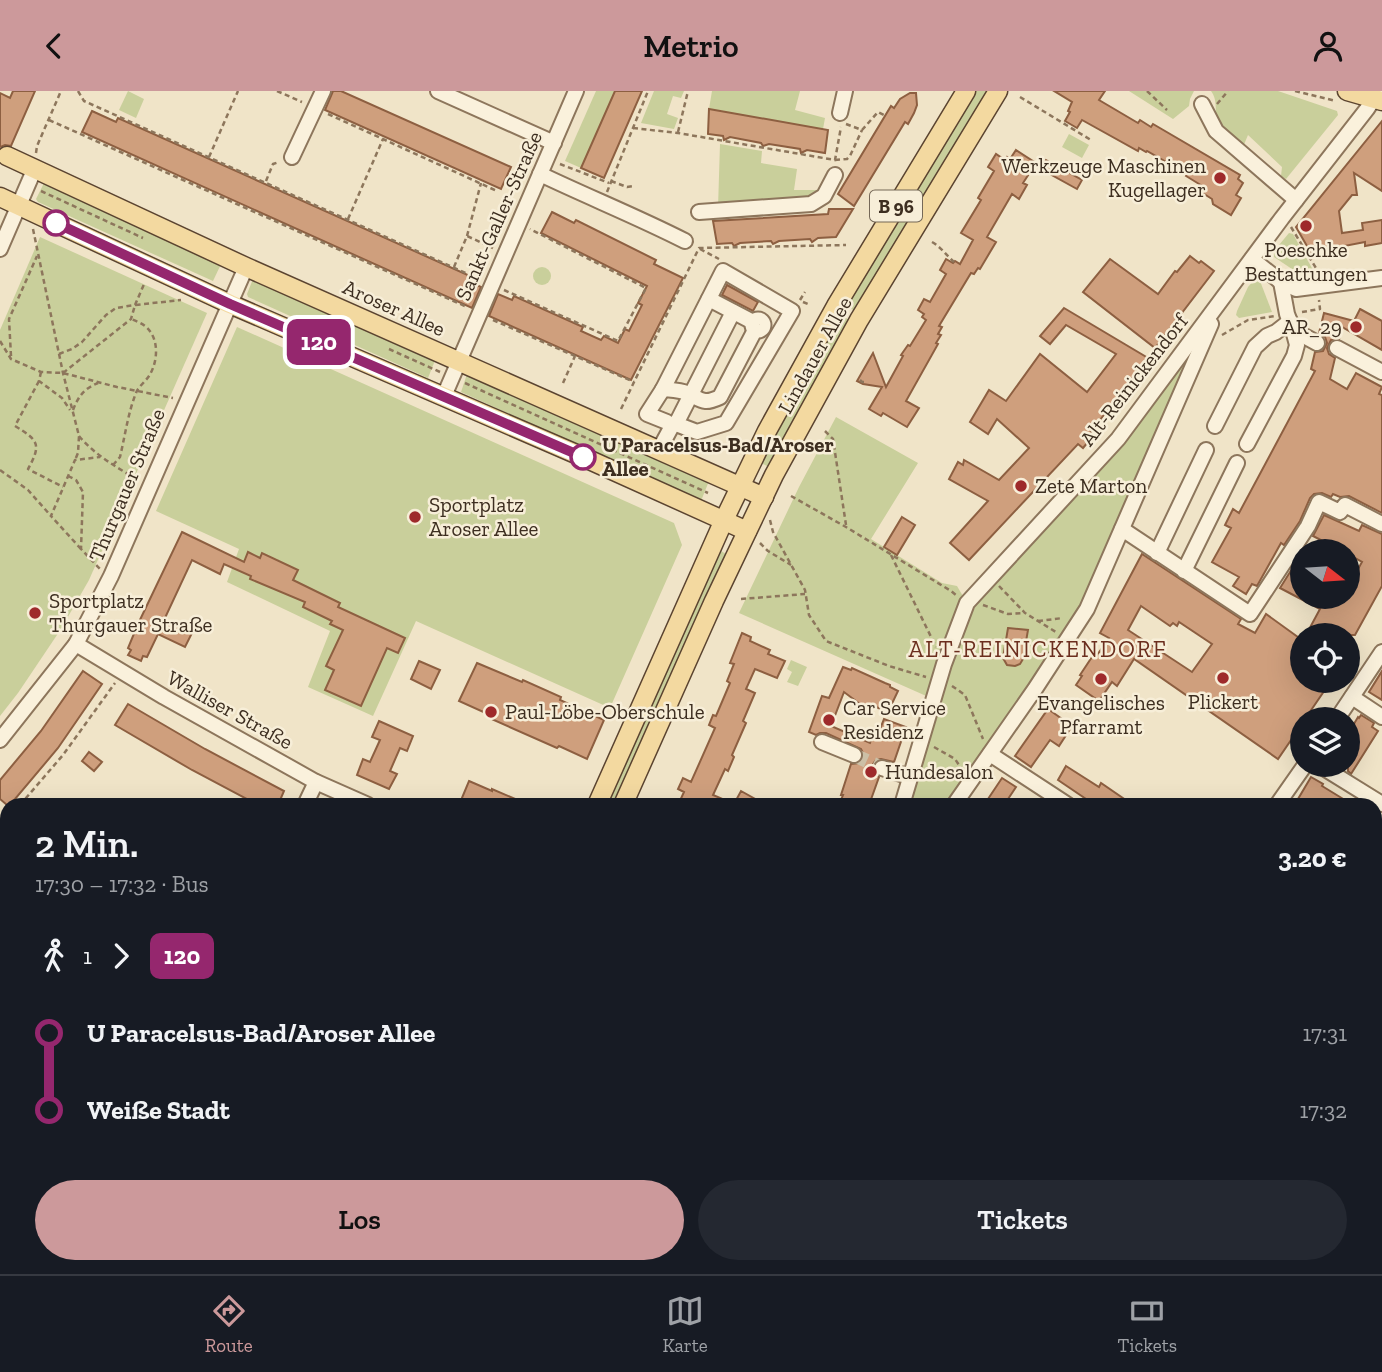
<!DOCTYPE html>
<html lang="de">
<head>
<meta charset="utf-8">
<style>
	body { margin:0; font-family:"Zilla Slab",serif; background:#242831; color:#f1f3f6; height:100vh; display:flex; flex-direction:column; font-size:26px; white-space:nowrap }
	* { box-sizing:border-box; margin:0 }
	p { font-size:23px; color:#9ea1a6 }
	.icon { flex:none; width:38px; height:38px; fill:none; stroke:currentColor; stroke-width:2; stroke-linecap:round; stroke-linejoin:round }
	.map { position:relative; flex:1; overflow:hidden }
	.sheet { position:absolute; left:0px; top:707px; width:1382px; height:476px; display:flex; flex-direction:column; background:#171b24; border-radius:21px 21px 0 0; box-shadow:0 7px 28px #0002 }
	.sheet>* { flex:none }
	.badge { padding:0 14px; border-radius:10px; font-size:24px; line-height:46px }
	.needle { width:46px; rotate:107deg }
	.fabs { position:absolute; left:1290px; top:448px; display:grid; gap:14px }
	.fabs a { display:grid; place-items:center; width:70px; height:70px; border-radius:50%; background:#171b24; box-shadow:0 7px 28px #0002; font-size:35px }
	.map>.badge { position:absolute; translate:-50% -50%; box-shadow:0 0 0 4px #fff }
	.legs { display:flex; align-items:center; gap:10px; height:77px; padding:0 35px; font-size:23px }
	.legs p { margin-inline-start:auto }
	.overview { display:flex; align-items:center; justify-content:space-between; height:119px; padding:0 35px }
	h1 { font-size:38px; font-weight:600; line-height:52px }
	.primary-button { display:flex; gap:14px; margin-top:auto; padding:14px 35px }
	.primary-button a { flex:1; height:80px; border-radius:42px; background:#cc999b; color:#111; font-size:28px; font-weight:600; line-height:80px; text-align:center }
	.primary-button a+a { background:#242831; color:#f1f3f6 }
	ul { padding:0 35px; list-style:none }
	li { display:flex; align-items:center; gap:24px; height:77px; font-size:26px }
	li i { display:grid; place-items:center; width:10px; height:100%; margin:0 9px; background:currentColor }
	li i::after { content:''; width:18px; height:18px; margin:-9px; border:5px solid; border-radius:50%; background:#171b24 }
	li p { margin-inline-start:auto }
	li:first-child i { background:linear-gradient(#0000 50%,currentColor 0) }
	li:last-child i { background:linear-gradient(currentColor 50%,#0000 0) }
	header { display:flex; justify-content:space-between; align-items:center; height:91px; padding:0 35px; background:#cc999b; color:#111; font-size:32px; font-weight:600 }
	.menu { display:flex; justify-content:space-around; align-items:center; height:98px; border-top:2px solid #363941; background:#171b24; font-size:19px; color:#9ea1a6 }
	.menu a { display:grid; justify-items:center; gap:4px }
	.menu .on { color:#cc999b }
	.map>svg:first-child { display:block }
	.green { fill:#c9cf9b }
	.building { fill:#cf9f7d; stroke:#8d5f41; stroke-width:2; fill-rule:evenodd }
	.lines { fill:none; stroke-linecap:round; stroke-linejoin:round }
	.minor-tunnel { stroke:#ccc0a6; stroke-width:14; stroke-dasharray:14 7; stroke-linecap:butt }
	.minor-casing { stroke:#8d765c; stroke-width:18 }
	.major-casing { stroke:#5b4430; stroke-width:21 }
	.path { stroke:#8d765c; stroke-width:2.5; stroke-dasharray:5 3.5; stroke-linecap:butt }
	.minor { stroke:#faf1dc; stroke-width:14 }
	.major { stroke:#f3d9a0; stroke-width:18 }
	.tram { stroke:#3d2e20; stroke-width:2 }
	.line-1-casing { stroke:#fff; stroke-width:16 }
	.line-1 { stroke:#95276e; stroke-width:10 }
	.poi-dot { fill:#9e2a2b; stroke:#f7eed8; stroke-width:2.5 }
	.stop-1-dot { fill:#fff; stroke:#95276e; stroke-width:3.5 }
	.labels { text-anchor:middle; stroke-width:5; stroke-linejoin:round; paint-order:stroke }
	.shield { fill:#f7eed8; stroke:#756857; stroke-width:2 }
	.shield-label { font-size:19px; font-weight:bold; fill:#3d2e20 }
	.poi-label { font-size:21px; fill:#3d2e20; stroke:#f7eed8; text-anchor:start }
	.street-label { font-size:21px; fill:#3d2e20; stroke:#f7eed8 }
	.stop-label { font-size:21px; font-weight:bold; fill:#3d2e20; stroke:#f7eed8; text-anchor:start }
	.neighbourhood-label { font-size:23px; letter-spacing:2px; fill:#6b2e1e; stroke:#f7eed8 }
</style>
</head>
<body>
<header><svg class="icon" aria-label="back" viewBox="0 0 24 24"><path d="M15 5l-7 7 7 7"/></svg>Metrio<svg class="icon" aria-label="person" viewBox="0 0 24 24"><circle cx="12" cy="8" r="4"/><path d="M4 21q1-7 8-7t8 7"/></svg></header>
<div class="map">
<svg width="1382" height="1183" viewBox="0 0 1382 1183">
	<rect width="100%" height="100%" fill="#f0e4c8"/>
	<g class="green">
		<polygon points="128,0 144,8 136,27 119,19"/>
		<polygon points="596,0 615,0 581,77 565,70"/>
		<polygon points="654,0 684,0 681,7 673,5 667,23 678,27 674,38 641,32"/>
		<polygon points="712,0 800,0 795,19 825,27 823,38 709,18"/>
		<polygon points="973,0 990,0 857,221 844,214"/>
		<polygon points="1129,0 1194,0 1190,8 1189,15 1173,28"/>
		<path d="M1211,0H1278L1337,20L1338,24L1286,88L1281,85L1282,76L1248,44L1243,56C1235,49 1223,42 1219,32C1213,20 1219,11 1211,0Z"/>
		<polygon points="1069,43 1089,54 1082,67 1062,56"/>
		<polygon points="720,53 762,60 761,72 797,78 794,99 818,99 816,104 810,108 718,117"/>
		<polygon points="44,92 222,171 213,190 38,111 36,108"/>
		<polygon points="1289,142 1293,143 1313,179 1313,183 1298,182 1274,166 1274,160"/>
		<polygon points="40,146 207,222 89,489 61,538 18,602 0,625 0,239"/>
		<circle cx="542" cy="185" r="9"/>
		<polygon points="253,188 436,267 428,287 248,206 247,203"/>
		<polygon points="1255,188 1260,190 1272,221 1239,227 1236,224 1237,220 1248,196"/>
		<polygon points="839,223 851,230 771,377 759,371"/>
		<polygon points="237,236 674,432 682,454 610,617 416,530 373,625 308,596 330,540 227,491 239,458 156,420"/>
		<polygon points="1190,261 1193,262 1138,381 1075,526 946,714 908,714 962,544 976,514 991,495 1130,345"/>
		<polygon points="467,283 709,390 701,410 461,301"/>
		<polygon points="836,326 918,372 871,448 942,492 957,495 967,512 933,608 739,522 799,396"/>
		<polygon points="719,459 728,464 616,714 604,714"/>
		<polygon points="791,569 807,576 798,595 787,591 792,581 787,578"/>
		<polygon points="0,1108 7,1109 7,1139 0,1142"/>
		<polygon points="817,1176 874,1176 872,1183 824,1183 819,1180"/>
		<polygon points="1011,1176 1327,1176 1339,1183 1008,1183"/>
	</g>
	<g class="building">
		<polygon points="13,0 35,0 11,55 5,54 0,56 0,2 10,7"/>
		<polygon points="333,0 341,0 511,76 501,98 325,19"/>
		<polygon points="615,0 642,0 604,87 581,77"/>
		<polygon points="1054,0 1105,0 1099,9 1138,32 1140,29 1151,36 1153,33 1240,84 1238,88 1243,92 1236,104 1241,107 1231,124 1213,113 1212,108 1201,101 1204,96 1186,85 1187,83 1147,60 1146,61 1139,57 1138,60 1082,29 1077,37 1065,30 1070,21 1068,20 1072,11"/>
		<polygon points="910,2 916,2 917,14 914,22 908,33 905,31 854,115 838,103 891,15 894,17 900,8"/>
		<polygon points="709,18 828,39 825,62 807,59 801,62 800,58 769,53 763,55 761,52 730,46 724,49 723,45 708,43"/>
		<polygon points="92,20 116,31 118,27 470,185 468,190 481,196 472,217 82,41"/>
		<polygon points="1382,30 1382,100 1354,82 1357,104 1352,104 1339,120 1342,142 1363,139 1362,132 1382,129 1382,152 1365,155 1365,151 1344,155 1344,158 1311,162 1296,136"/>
		<polygon points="1016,59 1036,72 1023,92 1027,94 1019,108 1012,103 987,146 996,151 980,178 978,177 974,183 971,182 939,235 942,236 938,243 941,244 936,252 938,253 906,310 919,317 907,336 883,322 881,325 869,318 882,296 863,293 857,290 873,262 886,296 903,265 901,264 908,254 910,255 926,229 922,226 924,223 918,219 924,208 930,211 946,183 940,179 946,168 953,172 955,170 960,173 973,149 961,142 981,109 978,107 994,80 988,76 996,63 1005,69 1007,66 1010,68"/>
		<polygon points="1046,69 1082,89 1077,98 1041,78"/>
		<polygon points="829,118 853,118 836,146 818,147 812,151 810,148 779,150 773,153 771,150 740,152 734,155 732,152 717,153 713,130 828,123"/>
		<polygon points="552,121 574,132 576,129 656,169 654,173 683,187 631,289 489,225 498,203 512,209 514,205 583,236 581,240 601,249 604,245 618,252 625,238 629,240 642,214 638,212 647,195 541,142"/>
		<polygon points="1190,165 1199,172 1201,170 1214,180 1155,257 1083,201 1110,168 1158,203 1175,180 1177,181"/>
		<polygon points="727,194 758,211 753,220 722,204"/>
		<polygon points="1064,217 1148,267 1090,342 1093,345 1083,357 1078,353 969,469 950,452 988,410 949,388 958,371 963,374 964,369 999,389 1029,357 997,328 988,343 970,331 989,299 1006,310 1040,263 1087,301 1116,263 1066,234 1050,253 1040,245"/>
		<polygon points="1360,218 1382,230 1382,259 1342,236 1339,248 1331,249 1327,257 1329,263 1335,267 1330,288 1347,298 1356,282 1382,296 1379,303 1382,304 1382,422 1349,405 1340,406 1333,403 1331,406 1322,402 1314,403 1310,407 1300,430 1284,454 1281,452 1257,495 1252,493 1246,503 1233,495 1239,486 1212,471 1231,437 1225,434 1233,418 1239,422 1315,280 1311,278 1315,261 1323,260 1327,252 1325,246 1319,242 1324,222 1354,230"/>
		<polygon points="1324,424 1359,440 1362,434 1382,443 1382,495 1355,544 1306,544 1320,518 1280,497 1302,462 1302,506 1348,506 1348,496 1362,471 1348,463 1348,460 1342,460 1313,445"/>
		<polygon points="902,426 915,434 897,464 884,456"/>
		<polygon points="182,441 244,471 248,461 260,467 262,462 298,479 293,489 340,512 338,516 405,547 398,562 387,557 361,615 325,599 334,579 326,575 343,539 330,533 332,530 303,516 305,511 250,488 251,485 224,473 220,483 192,469 164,529 192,542 185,556 158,543 147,566 143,565 141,570 128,564 131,559 128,557 138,533"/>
		<path d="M1142,463L1241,528L1238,533L1255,542L1266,523L1302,549V590H1331L1305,628H1302V633L1278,668L1134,568L1117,595L1112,591L1099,610L1076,594L1082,585L1080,584L1092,566L1095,567L1109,547L1100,542ZM1141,515L1170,535L1173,532L1177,535L1179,531L1212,553L1192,581L1128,539Z"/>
		<polygon points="1008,537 1028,539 1023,568 1020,573 1015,575 1007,574 1003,567"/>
		<polygon points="742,542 751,546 750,550 770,559 768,563 785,570 777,587 755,578 746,598 755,602 743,630 746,632 732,664 734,666 728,680 725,678 713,704 734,713 741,700 766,714 678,714 684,701 678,698 683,687 691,691 715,637 709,634 713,624 716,625 730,592 727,590 734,573 730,572"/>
		<polygon points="419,570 440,579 431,598 411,588"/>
		<polygon points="477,572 522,591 523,589 561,606 560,609 604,629 587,668 559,655 557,657 487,626 488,623 459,610"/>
		<polygon points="843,576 851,579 852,577 885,592 890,594 890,596 898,600 888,621 871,614 860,613 844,601 831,635 870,652 872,646 876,648 884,628 906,636 894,671 881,668 876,669 873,673 873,680 879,686 869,714 839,714 843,704 841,704 851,673 859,672 863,667 863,662 861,658 826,642 820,642 816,644 809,641 822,605 829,607"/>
		<polygon points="83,580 102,593 58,657 10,714 7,714 0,708 0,689 41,640"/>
		<polygon points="1382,580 1382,609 1369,601"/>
		<polygon points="128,613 205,658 284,700 278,714 258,714 192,679 115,634"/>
		<polygon points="1048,618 1072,635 1059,655 1050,649 1031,676 1015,665"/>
		<polygon points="1361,624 1374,632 1372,636 1378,640 1351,683 1348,680 1348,643 1358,626 1359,627"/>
		<polygon points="379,630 413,645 407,660 400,657 390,680 397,683 389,698 357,684 363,668 370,671 380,649 372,646"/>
		<polygon points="89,661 102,671 94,680 82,670"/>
		<polygon points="1066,675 1099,696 1101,692 1133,714 1095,714 1058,689"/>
		<polygon points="1311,686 1323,693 1322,695 1353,714 1307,714 1298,708"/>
		<polygon points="1002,687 1016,696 1004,714 984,714"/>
		<polygon points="469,690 492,700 492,698 529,714 459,714"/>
	</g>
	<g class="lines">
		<polyline class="minor-tunnel" points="854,664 882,677"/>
		<defs>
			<g id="minor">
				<polyline points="438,0 554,52"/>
				<polyline points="1202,13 1216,40 1296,109"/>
				<polyline points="840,22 845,0"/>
				<polyline points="292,66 323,0"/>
				<path d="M540,83C588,106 638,126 685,150"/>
				<polyline points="699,121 811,113 824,105 835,84"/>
				<polyline points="0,158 35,77"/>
				<polyline points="1252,168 1281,191 1296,198 1382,187"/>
				<polyline points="1281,191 1287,223 1293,239 1317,252"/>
				<polyline points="709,208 753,231"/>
				<circle cx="758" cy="234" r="5.5"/>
				<polyline points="1337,257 1382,281"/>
				<path d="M663,298C671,299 679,299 687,302C702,309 703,314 720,306L755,239"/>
				<polyline points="444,305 576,0"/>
				<polyline points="667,331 647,323 663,298 723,180 792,220 726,332 697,341 676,333 733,221"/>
				<polyline points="1215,335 1255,256 1267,245 1276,241 1290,230"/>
				<polyline points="1247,353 1294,265 1297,254 1293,239"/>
				<polyline points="659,359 673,333"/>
				<polyline points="1122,438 1250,523 1308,435 1319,411 1340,421 1345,414 1382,433"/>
				<polyline points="1157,462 1206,359"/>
				<polyline points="1184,480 1237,372"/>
				<polyline points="76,553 164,606 316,691 368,714"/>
				<polyline points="1352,606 1382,626"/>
				<polyline points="1337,628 1382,561"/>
				<polyline points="0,649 76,553 111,485 246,176"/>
				<polyline points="822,651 854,664"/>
				<polyline points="990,663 1068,714"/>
				<polyline points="1319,674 1382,713"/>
				<polyline points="882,677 910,686"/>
				<polyline points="305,714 316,691"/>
				<polyline points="902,714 944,573 967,512 1118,348 1282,127 1367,18 1378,1"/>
				<polyline points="954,714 1035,598 1087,518 1211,233"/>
				<polyline points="1277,714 1305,674"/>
				<polyline points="0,751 7,758"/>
				<polyline points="1376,907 1382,911"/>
				<polyline points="1376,955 1382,945"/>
				<polyline points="0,1017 7,1018"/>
				<polyline points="1376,1123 1382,1127"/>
				<polyline points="699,1183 703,1176"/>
				<polyline points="974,1183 978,1176"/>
			</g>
			<g id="major">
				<polyline points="1347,0 1382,10"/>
				<polyline points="7,65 246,176 764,406"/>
				<polyline points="0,106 230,213 583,366 747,440"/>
				<polyline points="597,714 724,429 767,340 836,215 966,0"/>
				<polyline points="623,714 714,510 774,384 859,229 998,0"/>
				<polyline points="401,1183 403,1176"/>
				<polyline points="428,1183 430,1176"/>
			</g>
		</defs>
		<use href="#minor" class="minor-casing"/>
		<use href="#major" class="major-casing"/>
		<g class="path">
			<polyline points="78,0 84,10 479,188"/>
			<polyline points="277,0 302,11"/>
			<polyline points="1147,0 1167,19"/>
			<polyline points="1295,0 1336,10"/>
			<polyline points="1020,6 1091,49"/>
			<polyline points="1217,13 1228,0"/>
			<polyline points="328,23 497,100"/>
			<polyline points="49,29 467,216"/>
			<polyline points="846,33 862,39 878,21 886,25"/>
			<polyline points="633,37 678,42 835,69 841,36"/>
			<polyline points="678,41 688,0"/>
			<polyline points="36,62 37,55 61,0"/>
			<polyline points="209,66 238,0"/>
			<polyline points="835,69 847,68 850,65 862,39"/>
			<polyline points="560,73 609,92"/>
			<polyline points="266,90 273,73 279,71"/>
			<polyline points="611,90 627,96 634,95"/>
			<polyline points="41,100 143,147"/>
			<polyline points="607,101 648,0"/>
			<polyline points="348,128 383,48"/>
			<polyline points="1291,136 1316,177"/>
			<polyline points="33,138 63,282 79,345 78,362 75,369"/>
			<polyline points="467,145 481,92"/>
			<path d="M932,151C941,156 946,164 954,171"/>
			<polyline points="700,158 719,168"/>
			<polyline points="454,176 467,145 493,157"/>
			<polyline points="504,199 618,250 646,197 530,138"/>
			<polyline points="800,209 805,201"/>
			<polyline points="803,211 810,214"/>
			<polyline points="1302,221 1320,218 1319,209"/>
			<polyline points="493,229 634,291"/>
			<polyline points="1222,244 1248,229 1275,225"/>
			<polyline points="0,250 11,268 41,281 63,282 117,296 173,307"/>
			<polyline points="389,258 440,281"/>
			<polyline points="59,263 72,258 82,251 106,224 116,217 135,214 145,191"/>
			<polyline points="11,265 9,228 37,165"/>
			<polyline points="41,281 39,290 62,307 70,319"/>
			<polyline points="63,282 131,228 135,214 181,209"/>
			<polyline points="860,289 862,291 864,291"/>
			<path d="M39,290L15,335C38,349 42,353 28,378L63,396"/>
			<polyline points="465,292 708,402"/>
			<polyline points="563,292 575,265"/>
			<polyline points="621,318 699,157 846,154"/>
			<path d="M73,319C79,304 84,298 98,292"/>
			<polyline points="825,340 833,348 846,434"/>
			<path d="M79,345C95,364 116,376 138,389"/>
			<path d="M113,374L120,366C125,345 128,322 136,302C138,296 145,291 149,285C158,271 160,247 145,235C141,232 136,230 131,228"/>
			<polyline points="0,379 28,399 51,425"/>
			<polyline points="68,385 76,389 83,401 81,458 100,478"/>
			<polyline points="791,405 846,436 951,500 956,504"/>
			<polyline points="770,429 773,441 805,499 809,524 826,550 889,575 926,586"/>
			<polyline points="760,452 768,460 791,474"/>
			<polyline points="81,458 51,425 75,369 100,366"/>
			<polyline points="891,464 936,556"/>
			<polyline points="999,495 1025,522 1056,541"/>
			<polyline points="741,508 805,503"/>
			<polyline points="983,514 1008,523 1024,522"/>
			<polyline points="1038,530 1063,527"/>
			<polyline points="952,595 965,604 983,648"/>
			<polyline points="934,656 955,668 963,680"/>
			<polyline points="20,714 63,664 115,592"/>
			<polyline points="5,733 7,730"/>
			<polyline points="1376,1040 1382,1035"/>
			<polyline points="0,1052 7,1053"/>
			<polyline points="0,1096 7,1096"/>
			<polyline points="309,1176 330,1180"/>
			<polyline points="326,1176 333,1183"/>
			<polyline points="641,1176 656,1183"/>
			<polyline points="119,1183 121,1176"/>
			<polyline points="274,1183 277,1176"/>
			<polyline points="339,1183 347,1176"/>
			<polyline points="998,1183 1002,1176"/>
		</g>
		<use href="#minor" class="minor"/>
		<use href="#major" class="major"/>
		<polyline class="tram" points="1381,1183 1382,1182"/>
	</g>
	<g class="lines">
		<defs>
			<polyline id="line-1" points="56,132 230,213 583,366"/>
		</defs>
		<use href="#line-1" class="line-1-casing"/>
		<use href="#line-1" class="line-1"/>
	</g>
	<g class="poi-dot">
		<circle cx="1220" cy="87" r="7"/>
		<circle cx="1306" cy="135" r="7"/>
		<circle cx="1356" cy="236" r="7"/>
		<circle cx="1021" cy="395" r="7"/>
		<circle cx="415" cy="426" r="7"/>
		<circle cx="35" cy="522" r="7"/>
		<circle cx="1223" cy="587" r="7"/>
		<circle cx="1101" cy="588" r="7"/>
		<circle cx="491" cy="621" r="7"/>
		<circle cx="829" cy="629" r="7"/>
		<circle cx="871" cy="681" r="7"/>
	</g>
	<g class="stop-1-dot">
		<circle cx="56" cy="132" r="12"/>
		<circle cx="583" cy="366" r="12"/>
	</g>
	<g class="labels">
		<rect class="shield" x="870" y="99.5" width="52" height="31" rx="5"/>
		<g class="shield-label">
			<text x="896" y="122">B 96</text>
		</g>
		<g class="poi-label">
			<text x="1206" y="82" text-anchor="end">Werkzeuge Maschinen<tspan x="1206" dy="24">Kugellager</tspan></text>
			<text x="1306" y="166" text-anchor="middle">Poeschke<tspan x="1306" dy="24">Bestattungen</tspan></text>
			<text x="1342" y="243" text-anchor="end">AR_29</text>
			<text x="1035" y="402">Zete Marton</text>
			<text x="429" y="421">Sportplatz<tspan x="429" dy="24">Aroser Allee</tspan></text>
			<text x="49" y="517">Sportplatz<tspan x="49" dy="24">Thurgauer Straße</tspan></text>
			<text x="1223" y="618" text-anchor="middle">Plickert</text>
			<text x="1101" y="619" text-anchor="middle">Evangelisches<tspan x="1101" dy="24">Pfarramt</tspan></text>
			<text x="843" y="624">Car Service<tspan x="843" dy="24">Residenz</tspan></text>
			<text x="505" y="628">Paul-Löbe-Oberschule</text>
			<text x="885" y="688">Hundesalon</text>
		</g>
		<g class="street-label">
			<text transform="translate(499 125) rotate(-66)" y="7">Sankt-Galler-Straße</text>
			<text transform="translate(394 217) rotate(24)" y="7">Aroser Allee</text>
			<text transform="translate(815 264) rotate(-61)" y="7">Lindauer Allee</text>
			<text transform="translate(1134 289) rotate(-52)" y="7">Alt-Reinickendorf</text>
			<text transform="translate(127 394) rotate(-67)" y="7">Thurgauer Straße</text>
			<text transform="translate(230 619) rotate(29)" y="7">Walliser Straße</text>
		</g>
		<g class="stop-label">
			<text x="602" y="361">U Paracelsus-Bad/Aroser<tspan x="602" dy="24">Allee</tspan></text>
		</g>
		<g class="neighbourhood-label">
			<text x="1038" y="566">ALT-REINICKENDORF</text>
		</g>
	</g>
</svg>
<div class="fabs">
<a><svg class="needle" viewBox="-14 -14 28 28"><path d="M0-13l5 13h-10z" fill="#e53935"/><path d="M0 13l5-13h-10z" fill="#9ea1a6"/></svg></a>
<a><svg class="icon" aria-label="locate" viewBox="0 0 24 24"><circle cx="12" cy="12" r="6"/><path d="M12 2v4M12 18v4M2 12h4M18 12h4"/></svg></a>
<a><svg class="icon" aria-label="layers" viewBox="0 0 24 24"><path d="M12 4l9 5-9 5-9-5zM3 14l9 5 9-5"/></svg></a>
</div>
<b class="badge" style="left:319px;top:251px;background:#95276e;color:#fff">120</b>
<section class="sheet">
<div class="overview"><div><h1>2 Min.</h1><p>17:30 – 17:32 · Bus</p></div><b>3.20 €</b></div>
<div class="legs"><svg class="icon" aria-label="walk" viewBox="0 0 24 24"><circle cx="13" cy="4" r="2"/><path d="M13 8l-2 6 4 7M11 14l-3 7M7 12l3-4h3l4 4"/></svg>1<svg class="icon" aria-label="forward" viewBox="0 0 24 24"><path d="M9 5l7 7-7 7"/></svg><b class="badge" style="background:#95276e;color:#fff">120</b></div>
<ul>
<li><i style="color:#95276e"></i><b>U Paracelsus-Bad/Aroser Allee</b><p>17:31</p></li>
<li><i style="color:#95276e"></i><b>Weiße Stadt</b><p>17:32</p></li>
</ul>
<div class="primary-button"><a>Los</a><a>Tickets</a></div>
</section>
</div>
<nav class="menu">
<a class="on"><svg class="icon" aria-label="directions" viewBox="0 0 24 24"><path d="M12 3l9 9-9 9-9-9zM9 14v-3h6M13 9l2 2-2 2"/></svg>Route</a>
<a><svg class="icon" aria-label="map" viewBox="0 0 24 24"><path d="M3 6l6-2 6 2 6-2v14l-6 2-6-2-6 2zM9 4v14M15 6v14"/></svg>Karte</a>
<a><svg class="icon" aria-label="tickets" viewBox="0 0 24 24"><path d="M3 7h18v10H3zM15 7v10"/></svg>Tickets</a>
</nav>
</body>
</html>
